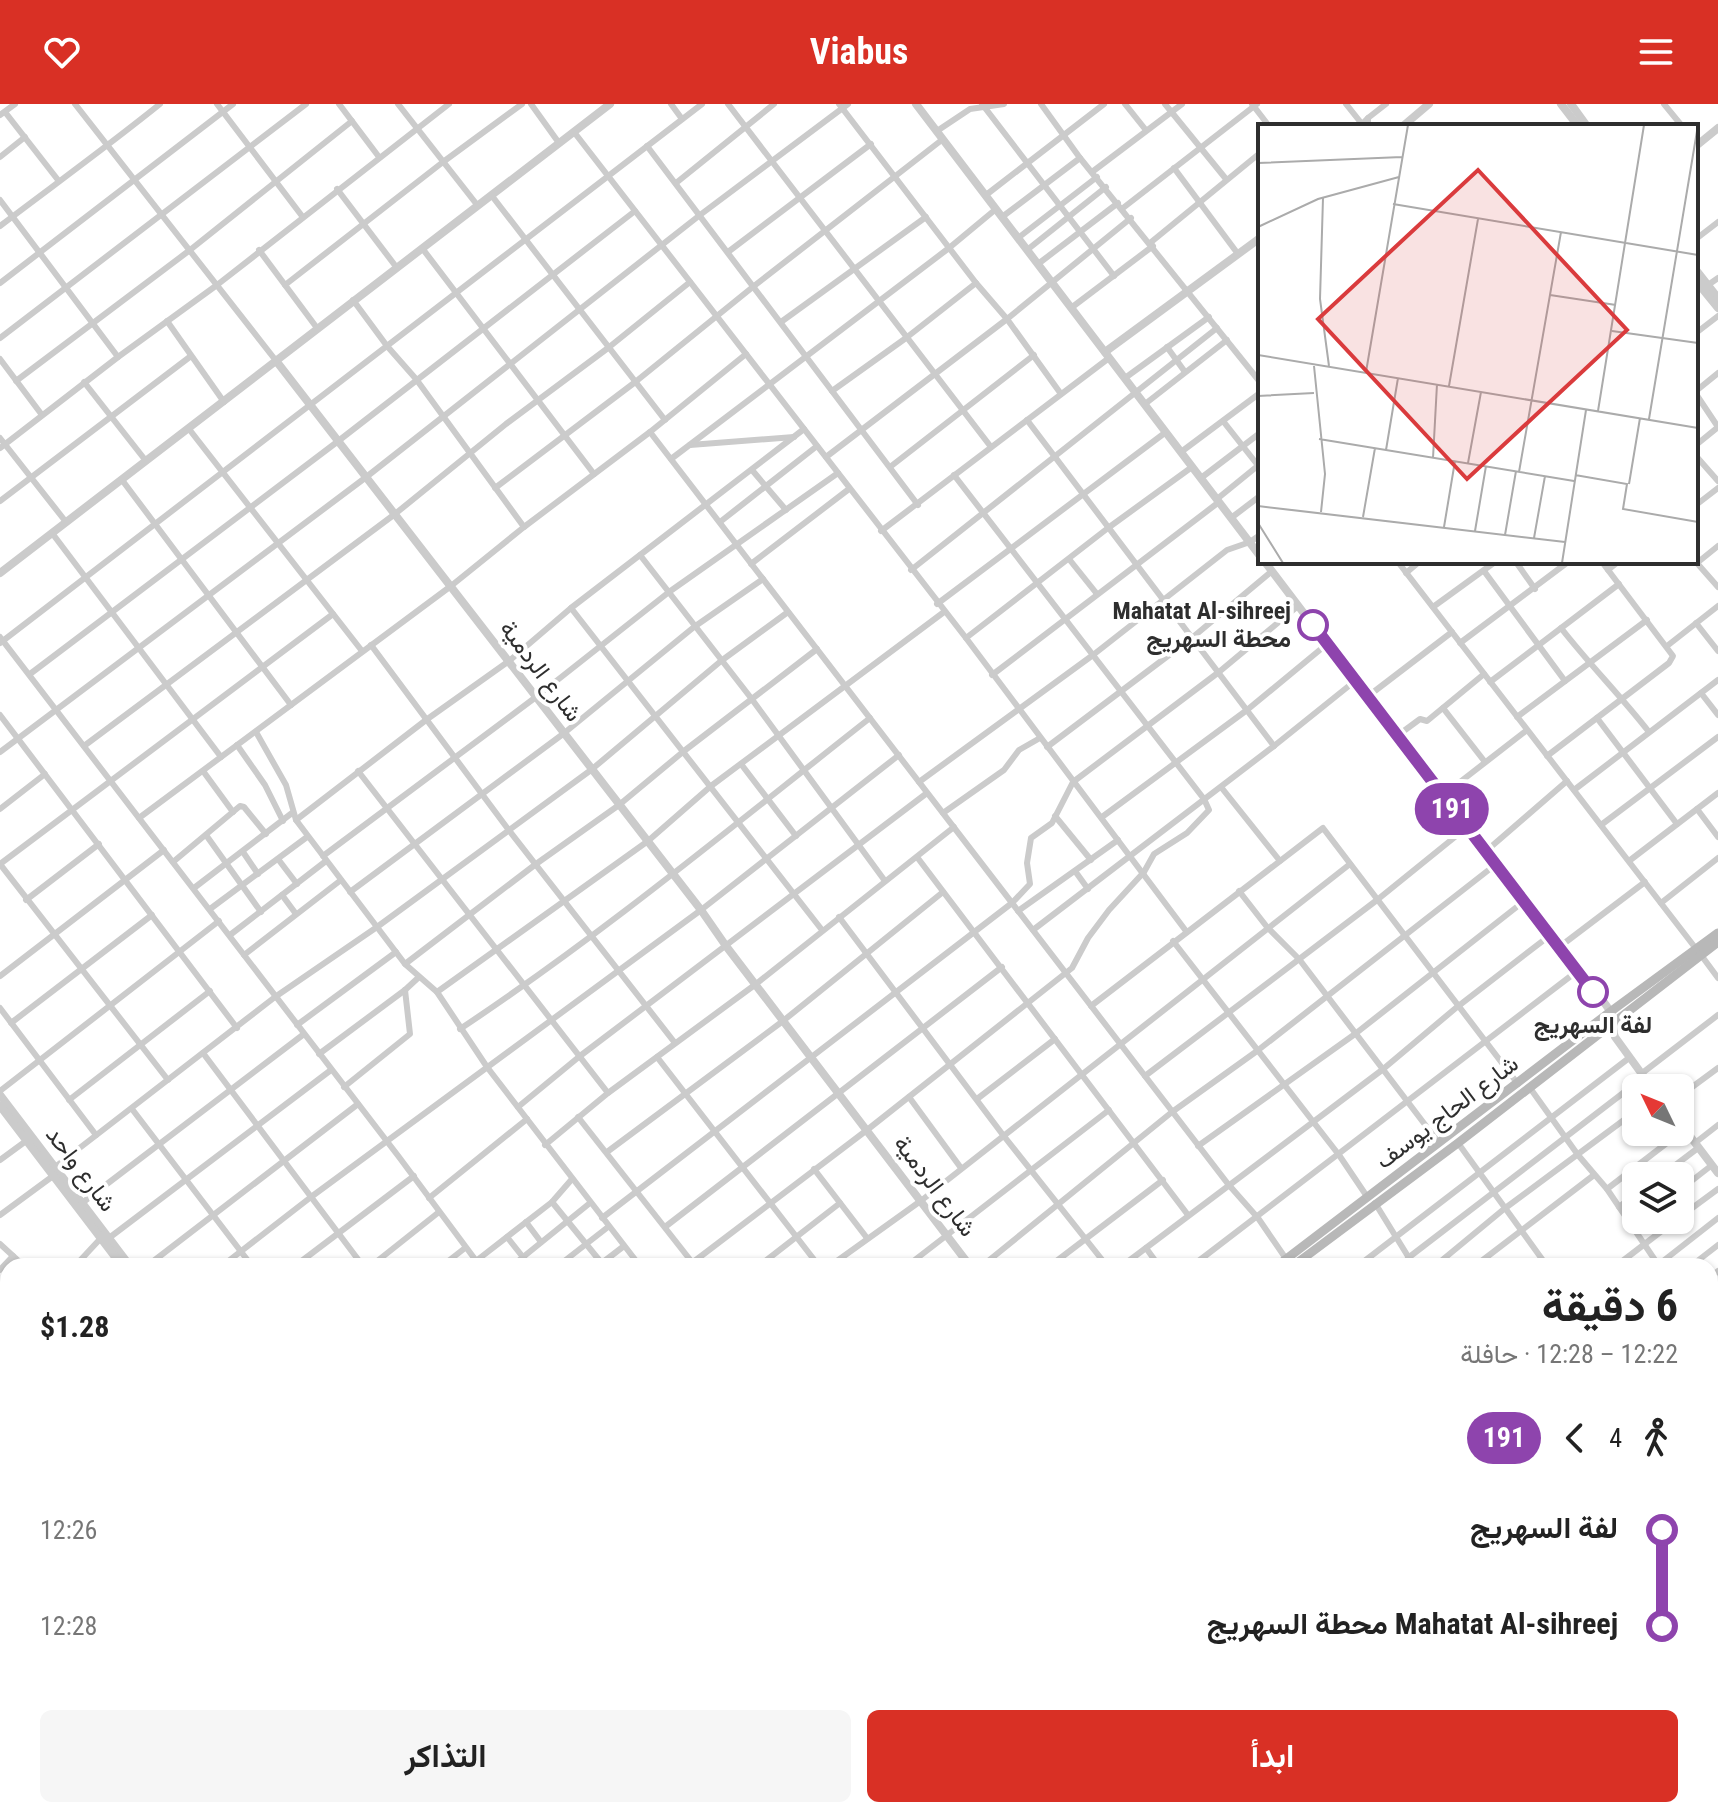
<!DOCTYPE html>
<html lang="ar">
<head>
<meta charset="utf-8">
<style>
	body { margin:0; font-family:"Roboto Condensed",Vazirmatn,sans-serif; background:#f6f6f6; color:#222; direction:rtl; height:100vh; display:flex; flex-direction:column; font-size:30px; white-space:nowrap }
	* { box-sizing:border-box; margin:0 }
	p { font-size:26px; color:#767676 }
	.icon { flex:none; width:44px; height:44px; fill:none; stroke:currentColor; stroke-width:2; stroke-linecap:round; stroke-linejoin:round }
	.map { position:relative; flex:1; overflow:hidden; direction:ltr }
	.details { position:absolute; left:0px; top:1154px; width:1718px; height:560px; display:flex; flex-direction:column; background:#fff; border-radius:24px 24px 0 0; box-shadow:0 2px 6px #0004; direction:rtl }
	.details>* { flex:none }
	.badge { padding:0 16px; border-radius:26px; font-size:28px; line-height:52px }
	.needle { width:52px; rotate:313deg }
	.buttons { position:absolute; left:1622px; top:970px; display:grid; gap:16px }
	.buttons a { display:grid; place-items:center; width:72px; height:72px; border-radius:12px; background:#fff; box-shadow:0 2px 6px #0004; font-size:40px }
	.map>.badge { position:absolute; translate:-50% -50%; box-shadow:0 0 0 4px #fff }
	.legs { display:flex; align-items:center; gap:12px; height:88px; padding:0 40px; font-size:26px }
	.legs p { margin-inline-start:auto }
	.headline { display:flex; align-items:center; justify-content:space-between; height:136px; padding:0 40px }
	h1 { font-size:44px; font-weight:700; line-height:60px }
	.button { display:flex; gap:16px; margin-top:auto; padding:16px 40px }
	.button a { flex:1; height:92px; border-radius:12px; background:#d93025; color:#fff; font-size:32px; font-weight:700; line-height:92px; text-align:center }
	.button a+a { background:#f6f6f6; color:#222 }
	ul { padding:0 40px; list-style:none }
	li { display:flex; align-items:center; gap:28px; height:96px; font-size:30px }
	li i { display:grid; place-items:center; width:12px; height:100%; margin:0 10px; background:currentColor }
	li i::after { content:''; width:20px; height:20px; margin:-10px; border:6px solid; border-radius:50%; background:#fff }
	li p { margin-inline-start:auto }
	li:first-child i { background:linear-gradient(#0000 50%,currentColor 0) }
	li:last-child i { background:linear-gradient(currentColor 50%,#0000 0) }
	header { display:flex; justify-content:space-between; align-items:center; height:104px; padding:0 40px; background:#d93025; color:#fff; font-size:36px; font-weight:700 }
	.map>svg:first-child { display:block }
	.lines { fill:none; stroke-linecap:round; stroke-linejoin:round }
	.minor { stroke:#cbcbcb; stroke-width:6 }
	.tertiary { stroke:#cbcbcb; stroke-width:8 }
	.secondary { stroke:#b8b8b8; stroke-width:9 }
	.line-1-casing { stroke:#fff; stroke-width:18 }
	.line-1 { stroke:#8e44ad; stroke-width:12 }
	.stop-1-dot { fill:#fff; stroke:#8e44ad; stroke-width:4 }
	.labels { text-anchor:middle; stroke-width:8; stroke-linejoin:round; paint-order:stroke }
	.stop-label { font-size:24px; font-weight:bold; fill:#2e2e2e; stroke:#fff; text-anchor:end }
	.street-label { font-size:24px; fill:#2e2e2e; stroke:#fff }
	.inset-road { fill:none; stroke:#ababab; stroke-width:2 }
	.view { fill:#da3b3d; fill-opacity:0.15; stroke:#da3b3d; stroke-width:4 }
	.inset-edge { fill:none; stroke:#2e2e2e; stroke-width:4 }
</style>
</head>
<body>
<header><svg class="icon" aria-label="menu" viewBox="0 0 24 24"><path d="M4 6h16M4 12h16M4 18h16"/></svg>Viabus<svg class="icon" aria-label="heart" viewBox="0 0 24 24"><path d="M12 20l-8-8c-3-5 5-10 8-4 3-6 11-1 8 4z"/></svg></header>
<div class="map">
<svg width="1718" height="1714" viewBox="0 0 1718 1714">
	<rect width="100%" height="100%" fill="#fff"/>
	<g class="lines">
		<g class="minor">
			<polyline points="75,0 277,258"/>
			<polyline points="217,0 302,112"/>
			<polyline points="339,0 379,53"/>
			<polyline points="398,0 478,102"/>
			<polyline points="531,0 559,39"/>
			<polyline points="671,0 682,15"/>
			<polyline points="728,0 991,343"/>
			<polyline points="839,0 976,179 1007,215 1061,290"/>
			<polyline points="982,0 1114,172"/>
			<polyline points="1041,0 1080,54 1260,278"/>
			<polyline points="1125,0 1145,25"/>
			<polyline points="1165,0 1226,75"/>
			<polyline points="1252,0 1269,22"/>
			<polyline points="1346,0 1362,20 1368,14 1368,22"/>
			<polyline points="1664,0 1682,22"/>
			<polyline points="5,8 58,76"/>
			<polyline points="0,11 15,0"/>
			<polyline points="1368,14 1386,0"/>
			<polyline points="937,27 970,5 1004,0"/>
			<polyline points="574,28 966,534 1186,827"/>
			<polyline points="647,42 918,401"/>
			<polyline points="0,53 25,33"/>
			<polyline points="1174,64 1238,150"/>
			<polyline points="1092,68 1182,0"/>
			<polyline points="676,79 774,0"/>
			<polyline points="337,85 397,164"/>
			<polyline points="986,91 1104,0"/>
			<polyline points="492,92 665,316"/>
			<polyline points="0,96 118,253"/>
			<polyline points="1123,104 1257,0"/>
			<polyline points="1002,113 1080,54"/>
			<path d="M0,122C54,81 108,42 160,0"/>
			<polyline points="1018,134 1097,73"/>
			<polyline points="1696,135 1718,118"/>
			<polyline points="1150,139 1260,49"/>
			<polyline points="422,144 594,370"/>
			<polyline points="259,146 317,224"/>
			<polyline points="1027,146 1106,83"/>
			<polyline points="728,148 871,40"/>
			<polyline points="1038,160 1118,99"/>
			<polyline points="0,179 233,0"/>
			<polyline points="285,181 443,58 522,0"/>
			<polyline points="1708,181 1718,174"/>
			<polyline points="353,196 387,242 416,275 524,423"/>
			<polyline points="1071,204 1153,142"/>
			<polyline points="167,217 224,298"/>
			<polyline points="781,218 926,113"/>
			<polyline points="1696,229 1718,212"/>
			<polyline points="0,234 306,0"/>
			<polyline points="1167,243 1185,268"/>
			<polyline points="0,255 42,311"/>
			<polyline points="1125,274 1209,213"/>
			<polyline points="16,277 190,146 352,17"/>
			<polyline points="84,278 146,357"/>
			<polyline points="832,287 906,234 976,179"/>
			<polyline points="1696,287 1718,269"/>
			<polyline points="1696,290 1718,323"/>
			<polyline points="1145,300 1227,236"/>
			<polyline points="1027,316 1274,642"/>
			<polyline points="1223,317 1260,364"/>
			<polyline points="189,325 362,547"/>
			<polyline points="650,328 1228,1080 1258,1114 1291,1162"/>
			<polyline points="0,334 66,418"/>
			<polyline points="690,341 794,333"/>
			<polyline points="1696,341 1718,323"/>
			<polyline points="0,344 118,253 217,181 449,0"/>
			<polyline points="1181,348 1260,289"/>
			<polyline points="1696,352 1718,377"/>
			<polyline points="826,353 1007,215 1131,114"/>
			<polyline points="671,355 949,144 996,105"/>
			<polyline points="890,363 1034,251"/>
			<polyline points="752,366 786,406"/>
			<polyline points="1201,374 1260,329"/>
			<polyline points="122,376 291,601"/>
			<polyline points="495,384 634,279 754,182 943,35"/>
			<polyline points="1217,395 1260,360"/>
			<polyline points="0,397 191,252"/>
			<polyline points="1696,401 1718,384"/>
			<polyline points="1231,414 1260,392"/>
			<polyline points="720,418 817,342"/>
			<polyline points="881,427 1109,254"/>
			<polyline points="52,429 221,653"/>
			<polyline points="640,451 751,594 885,777"/>
			<polyline points="1069,455 1097,490"/>
			<polyline points="1398,458 1697,846"/>
			<polyline points="1516,458 1535,485"/>
			<polyline points="1696,458 1718,483"/>
			<polyline points="1697,459 1718,442"/>
			<polyline points="751,460 849,385"/>
			<polyline points="911,466 1217,224"/>
			<polyline points="1608,466 1618,458"/>
			<polyline points="1484,467 1565,577"/>
			<polyline points="1406,469 1419,458"/>
			<polyline points="937,500 1166,328"/>
			<polyline points="1433,503 1495,458"/>
			<polyline points="571,504 822,826"/>
			<polyline points="1696,519 1718,547"/>
			<path d="M1561,524C1589,560 1621,592 1649,628"/>
			<polyline points="0,533 399,1053 480,1162"/>
			<polyline points="966,534 1108,424 1192,363"/>
			<polyline points="0,539 702,0"/>
			<polyline points="1460,539 1568,458"/>
			<polyline points="371,541 508,725 675,939"/>
			<polyline points="1667,542 1718,502"/>
			<polyline points="30,570 337,338 635,107"/>
			<polyline points="992,571 1219,398"/>
			<polyline points="1490,578 1619,480"/>
			<polyline points="1701,589 1718,611"/>
			<polyline points="1367,593 1452,528"/>
			<polyline points="1443,604 1485,658"/>
			<polyline points="0,611 237,924"/>
			<polyline points="1517,613 1647,516"/>
			<polyline points="1597,614 1677,720"/>
			<polyline points="256,628 286,681 296,716 405,860 437,888 487,963 640,1162"/>
			<polyline points="1397,632 1420,615 1427,617 1484,570"/>
			<polyline points="237,641 265,681 283,717"/>
			<polyline points="84,642 395,410 506,320 608,244 690,178"/>
			<polyline points="1047,643 1193,533 1272,467"/>
			<polyline points="0,648 365,374 700,111 848,0"/>
			<polyline points="1547,652 1669,559 1673,552 1602,458"/>
			<polyline points="741,660 796,732"/>
			<polyline points="203,667 233,708"/>
			<polyline points="358,667 608,989"/>
			<polyline points="919,678 1093,551 1227,446 1250,438 1260,431"/>
			<polyline points="1221,683 1280,757"/>
			<polyline points="1574,686 1718,576"/>
			<polyline points="1442,692 1527,626"/>
			<polyline points="0,705 45,670"/>
			<polyline points="1697,705 1718,733"/>
			<polyline points="943,709 1004,666 1019,646 1040,634"/>
			<polyline points="1055,712 1091,756"/>
			<polyline points="1102,713 1247,606 1327,540"/>
			<polyline points="139,714 451,482 524,423 650,328 746,250"/>
			<polyline points="296,716 426,616 509,557 571,504 804,325"/>
			<polyline points="1601,721 1718,633"/>
			<polyline points="206,731 261,808"/>
			<polyline points="243,748 258,770"/>
			<polyline points="1485,748 1567,677"/>
			<polyline points="323,752 536,593 669,488 838,369"/>
			<polyline points="917,753 1188,1111"/>
			<polyline points="278,755 297,780"/>
			<polyline points="1629,757 1718,689"/>
			<polyline points="173,758 240,702 244,703 266,730"/>
			<polyline points="0,760 333,510"/>
			<polyline points="0,760 168,976"/>
			<polyline points="1075,767 1088,785"/>
			<polyline points="194,784 292,709"/>
			<polyline points="1239,787 1267,823 1299,855 1439,1039"/>
			<polyline points="350,788 563,630 694,523 763,475"/>
			<polyline points="282,791 296,810"/>
			<polyline points="26,796 99,740"/>
			<polyline points="1661,799 1718,754"/>
			<polyline points="210,805 307,733"/>
			<polyline points="1018,807 1118,736"/>
			<polyline points="839,813 1003,1031 1107,1162"/>
			<polyline points="1033,826 1274,642 1355,577"/>
			<polyline points="230,831 326,757"/>
			<polyline points="1173,837 1339,1051 1368,1094"/>
			<polyline points="1558,844 1645,778"/>
			<polyline points="244,851 341,776"/>
			<polyline points="1701,851 1718,874"/>
			<polyline points="405,860 536,760 619,701 684,647 817,545"/>
			<polyline points="0,872 164,746"/>
			<polyline points="437,888 648,737 711,682 944,508"/>
			<polyline points="1091,902 1323,724 1518,980"/>
			<polyline points="0,904 96,1031"/>
			<polyline points="11,919 152,811"/>
			<polyline points="297,921 396,848"/>
			<path d="M460,925C603,830 735,720 870,614"/>
			<polyline points="203,949 363,1162"/>
			<polyline points="319,950 405,886 419,873"/>
			<polyline points="657,953 819,1162"/>
			<polyline points="1641,970 1718,911"/>
			<polyline points="1145,972 1377,796 1466,724"/>
			<polyline points="344,983 410,930 405,886"/>
			<polyline points="1530,984 1578,1051 1607,1085 1659,1162"/>
			<polyline points="0,987 219,817"/>
			<polyline points="1680,992 1718,964"/>
			<polyline points="909,993 961,1064"/>
			<polyline points="977,995 1055,935"/>
			<polyline points="69,996 210,887"/>
			<polyline points="518,1003 580,952 927,689"/>
			<polyline points="132,1005 252,1162"/>
			<polyline points="578,1013 695,1162"/>
			<polyline points="1458,1039 1547,1162"/>
			<polyline points="1695,1039 1718,1021"/>
			<polyline points="545,1041 608,989 756,880 954,723"/>
			<polyline points="1198,1042 1355,930 1523,798"/>
			<polyline points="607,1048 783,917 943,788"/>
			<polyline points="0,1056 26,1037"/>
			<polyline points="55,1063 275,893 377,823 591,666 721,557 788,508"/>
			<polyline points="814,1065 867,1134"/>
			<polyline points="1661,1072 1698,1044"/>
			<polyline points="1607,1085 1685,1025"/>
			<polyline points="1680,1086 1712,1061"/>
			<polyline points="429,1094 527,1015"/>
			<polyline points="552,1098 604,1162"/>
			<polyline points="82,1099 304,930"/>
			<polyline points="1375,1099 1414,1162"/>
			<polyline points="1619,1103 1636,1090"/>
			<polyline points="0,1111 53,1072"/>
			<polyline points="1680,1113 1718,1085"/>
			<polyline points="602,1114 1012,799 1030,780 1027,759 1031,734 1052,719 1073,678 1219,568 1298,502"/>
			<polyline points="526,1118 541,1138"/>
			<polyline points="665,1123 1002,863"/>
			<polyline points="507,1133 530,1162"/>
			<polyline points="109,1134 331,966"/>
			<polyline points="0,1140 24,1162"/>
			<polyline points="1146,1144 1159,1162"/>
			<polyline points="1408,1154 1644,973"/>
			<polyline points="476,1157 552,1098 572,1075"/>
			<polyline points="1658,1161 1718,1114"/>
			<polyline points="75,1162 101,1134"/>
			<polyline points="147,1162 358,1000"/>
			<polyline points="222,1162 311,1093 701,806 899,651"/>
			<polyline points="295,1162 414,1072"/>
			<polyline points="371,1162 439,1108"/>
			<polyline points="442,1162 465,1144"/>
			<polyline points="512,1162 590,1099"/>
			<polyline points="558,1162 608,1123"/>
			<polyline points="598,1162 624,1142"/>
			<polyline points="688,1162 867,1026 1072,864 1088,834 1109,806 1144,768 1154,750 1187,729 1209,706 1204,695 954,371"/>
			<polyline points="759,1162 840,1099"/>
			<polyline points="830,1162 922,1096 1350,760"/>
			<polyline points="907,1162 1109,1006"/>
			<polyline points="982,1162 1172,1008 1257,947 1495,761"/>
			<polyline points="1050,1162 1163,1076"/>
			<polyline points="1122,1162 1382,966 1457,903 1549,832"/>
			<polyline points="1192,1162 1576,868"/>
			<polyline points="1358,1162 1629,954"/>
			<polyline points="1435,1162 1504,1105 1636,1007"/>
			<polyline points="1475,1162 1594,1071"/>
			<polyline points="1616,1162 1676,1116"/>
			<polyline points="1691,1162 1718,1141"/>
			<polyline points="0,1166 13,1152"/>
			<polyline points="1710,1174 1718,1167"/>
			<polyline points="1710,1207 1718,1200"/>
			<polyline points="1710,1240 1718,1251"/>
			<polyline points="0,1241 8,1233"/>
			<polyline points="1710,1264 1718,1258"/>
			<polyline points="0,1285 8,1289"/>
			<polyline points="1710,1303 1718,1297"/>
			<polyline points="1710,1325 1718,1335"/>
			<polyline points="0,1334 8,1341"/>
			<polyline points="1710,1373 1718,1383"/>
			<polyline points="0,1378 8,1368"/>
			<polyline points="0,1404 8,1412"/>
			<polyline points="1710,1415 1718,1426"/>
			<polyline points="1710,1441 1718,1434"/>
			<polyline points="0,1469 8,1460"/>
			<polyline points="1710,1480 1718,1474"/>
			<polyline points="0,1483 8,1488"/>
			<polyline points="1710,1551 1718,1560"/>
			<polyline points="0,1558 8,1548"/>
			<polyline points="0,1612 8,1618"/>
			<polyline points="1710,1632 1718,1626"/>
			<polyline points="0,1651 8,1639"/>
			<polyline points="1710,1685 1718,1678"/>
			<polyline points="1710,1699 1718,1710"/>
			<polyline points="144,1706 154,1714"/>
			<polyline points="276,1706 283,1714"/>
			<polyline points="604,1706 610,1714"/>
			<polyline points="760,1706 766,1714"/>
			<polyline points="1010,1706 1016,1714"/>
			<polyline points="1501,1706 1507,1714"/>
			<polyline points="28,1714 32,1706"/>
			<polyline points="167,1714 173,1706"/>
			<polyline points="213,1714 220,1706"/>
			<polyline points="265,1714 272,1706"/>
			<polyline points="316,1714 324,1706"/>
			<polyline points="360,1714 367,1706"/>
			<polyline points="438,1714 445,1706"/>
			<polyline points="488,1714 496,1706"/>
			<polyline points="690,1714 701,1706"/>
			<polyline points="774,1714 784,1706"/>
			<polyline points="866,1714 876,1706"/>
			<polyline points="947,1714 958,1706"/>
			<polyline points="1051,1714 1062,1706"/>
			<polyline points="1133,1714 1144,1706"/>
			<polyline points="1222,1714 1232,1706"/>
			<polyline points="1299,1714 1309,1706"/>
			<polyline points="1364,1714 1374,1706"/>
			<polyline points="1433,1714 1444,1706"/>
			<polyline points="1604,1714 1614,1706"/>
			<polyline points="1672,1714 1682,1706"/>
		</g>
		<g class="tertiary">
			<polyline points="916,0 1260,452"/>
			<polyline points="1561,0 1578,22"/>
			<polyline points="1571,0 1587,22"/>
			<polyline points="1403,22 1429,0"/>
			<polyline points="1696,42 1718,24"/>
			<polyline points="1696,166 1718,194"/>
			<polyline points="1696,177 1718,204"/>
			<polyline points="1105,248 1260,134"/>
			<polyline points="277,258 701,806 726,842 970,1162"/>
			<path d="M1265,458L1576,868C1587,881 1608,898 1613,914C1615,921 1612,926 1615,933L1652,984"/>
			<polyline points="0,469 610,0"/>
			<polyline points="0,991 130,1162"/>
			<polyline points="0,1002 122,1162"/>
			<polyline points="1680,1019 1718,1069"/>
			<polyline points="1710,1567 1718,1560"/>
			<polyline points="0,1666 8,1670"/>
			<polyline points="70,1706 83,1714"/>
			<polyline points="537,1706 543,1714"/>
			<polyline points="548,1706 554,1714"/>
			<polyline points="870,1706 877,1714"/>
			<polyline points="1329,1706 1337,1714"/>
			<polyline points="1567,1706 1573,1714"/>
			<polyline points="1518,1714 1529,1706"/>
		</g>
		<g class="secondary">
			<polyline points="1277,1162 1610,908 1718,829"/>
			<polyline points="1293,1162 1458,1039 1718,838"/>
			<polyline points="560,1714 569,1706"/>
			<polyline points="573,1714 583,1706"/>
		</g>
	</g>
	<g class="lines">
		<defs>
			<polyline id="line-1" points="1313,521 1593,888"/>
		</defs>
		<use href="#line-1" class="line-1-casing"/>
		<use href="#line-1" class="line-1"/>
	</g>
	<g class="stop-1-dot">
		<circle cx="1313" cy="521" r="14"/>
		<circle cx="1593" cy="888" r="14"/>
	</g>
	<g class="labels">
		<g class="stop-label">
			<text x="1291" y="515">Mahatat Al-sihreej<tspan x="1291" dy="28">محطة السهريج</tspan></text>
			<text x="1593" y="929" text-anchor="middle">لفة السهريج</text>
		</g>
		<g class="street-label">
			<text transform="translate(541 567) rotate(53)" y="8">شارع الردمية</text>
			<text transform="translate(1447 1008) rotate(-37)" y="8">شارع الحاج يوسف</text>
			<text transform="translate(81 1065) rotate(53)" y="8">شارع واحد</text>
			<text transform="translate(935 1082) rotate(53)" y="8">شارع الردمية</text>
		</g>
	</g>
	<g transform="translate(1258 20)">
		<rect width="440" height="440" fill="#fff"/>
		<path class="inset-road" d="M0,39L144,33M65,74L62,175L71,242M135,80L440,131M0,103L60,75L141,53M292,171L358,181M354,207L440,219M0,231L440,304M56,242L67,350L63,388M108,248L150,1M191,262L220,95M0,272L56,269M340,287L386,1M391,295L440,1M61,315L316,357M128,326L140,254M175,334L179,260M210,339L223,268M261,348L303,108M317,351L369,360L365,385L440,398M371,360L382,294M0,382L307,418M105,393L117,324M0,399L25,439M186,403L197,337M217,407L228,342M247,411L258,347M276,414L287,352M304,439L328,286"/>
		<path class="view" d="M220,46L369,206L209,355L60,195Z"/>
		<rect width="440" height="440" class="inset-edge"/>
	</g>
</svg>
<div class="buttons">
<a><svg class="needle" viewBox="-14 -14 28 28"><path d="M0-13l5 13h-10z" fill="#e53935"/><path d="M0 13l5-13h-10z" fill="#767676"/></svg></a>
<a><svg class="icon" aria-label="layers" viewBox="0 0 24 24"><path d="M12 4l9 5-9 5-9-5zM3 14l9 5 9-5"/></svg></a>
</div>
<b class="badge" style="left:1452px;top:705px;background:#8e44ad;color:#fff">191</b>
<section class="details">
<div class="headline"><div><h1>6 دقيقة</h1><p>12:22 – 12:28 · حافلة</p></div><b>$1.28</b></div>
<div class="legs"><svg class="icon" aria-label="walk" viewBox="0 0 24 24"><circle cx="13" cy="4" r="2"/><path d="M13 8l-2 6 4 7M11 14l-3 7M7 12l3-4h3l4 4"/></svg>4<svg class="icon" aria-label="back" viewBox="0 0 24 24"><path d="M15 5l-7 7 7 7"/></svg><b class="badge" style="background:#8e44ad;color:#fff">191</b></div>
<ul>
<li><i style="color:#8e44ad"></i><b>لفة السهريج</b><p>12:26</p></li>
<li><i style="color:#8e44ad"></i><b>Mahatat Al-sihreej محطة السهريج</b><p>12:28</p></li>
</ul>
<div class="button"><a>ابدأ</a><a>التذاكر</a></div>
</section>
</div>
</body>
</html>
